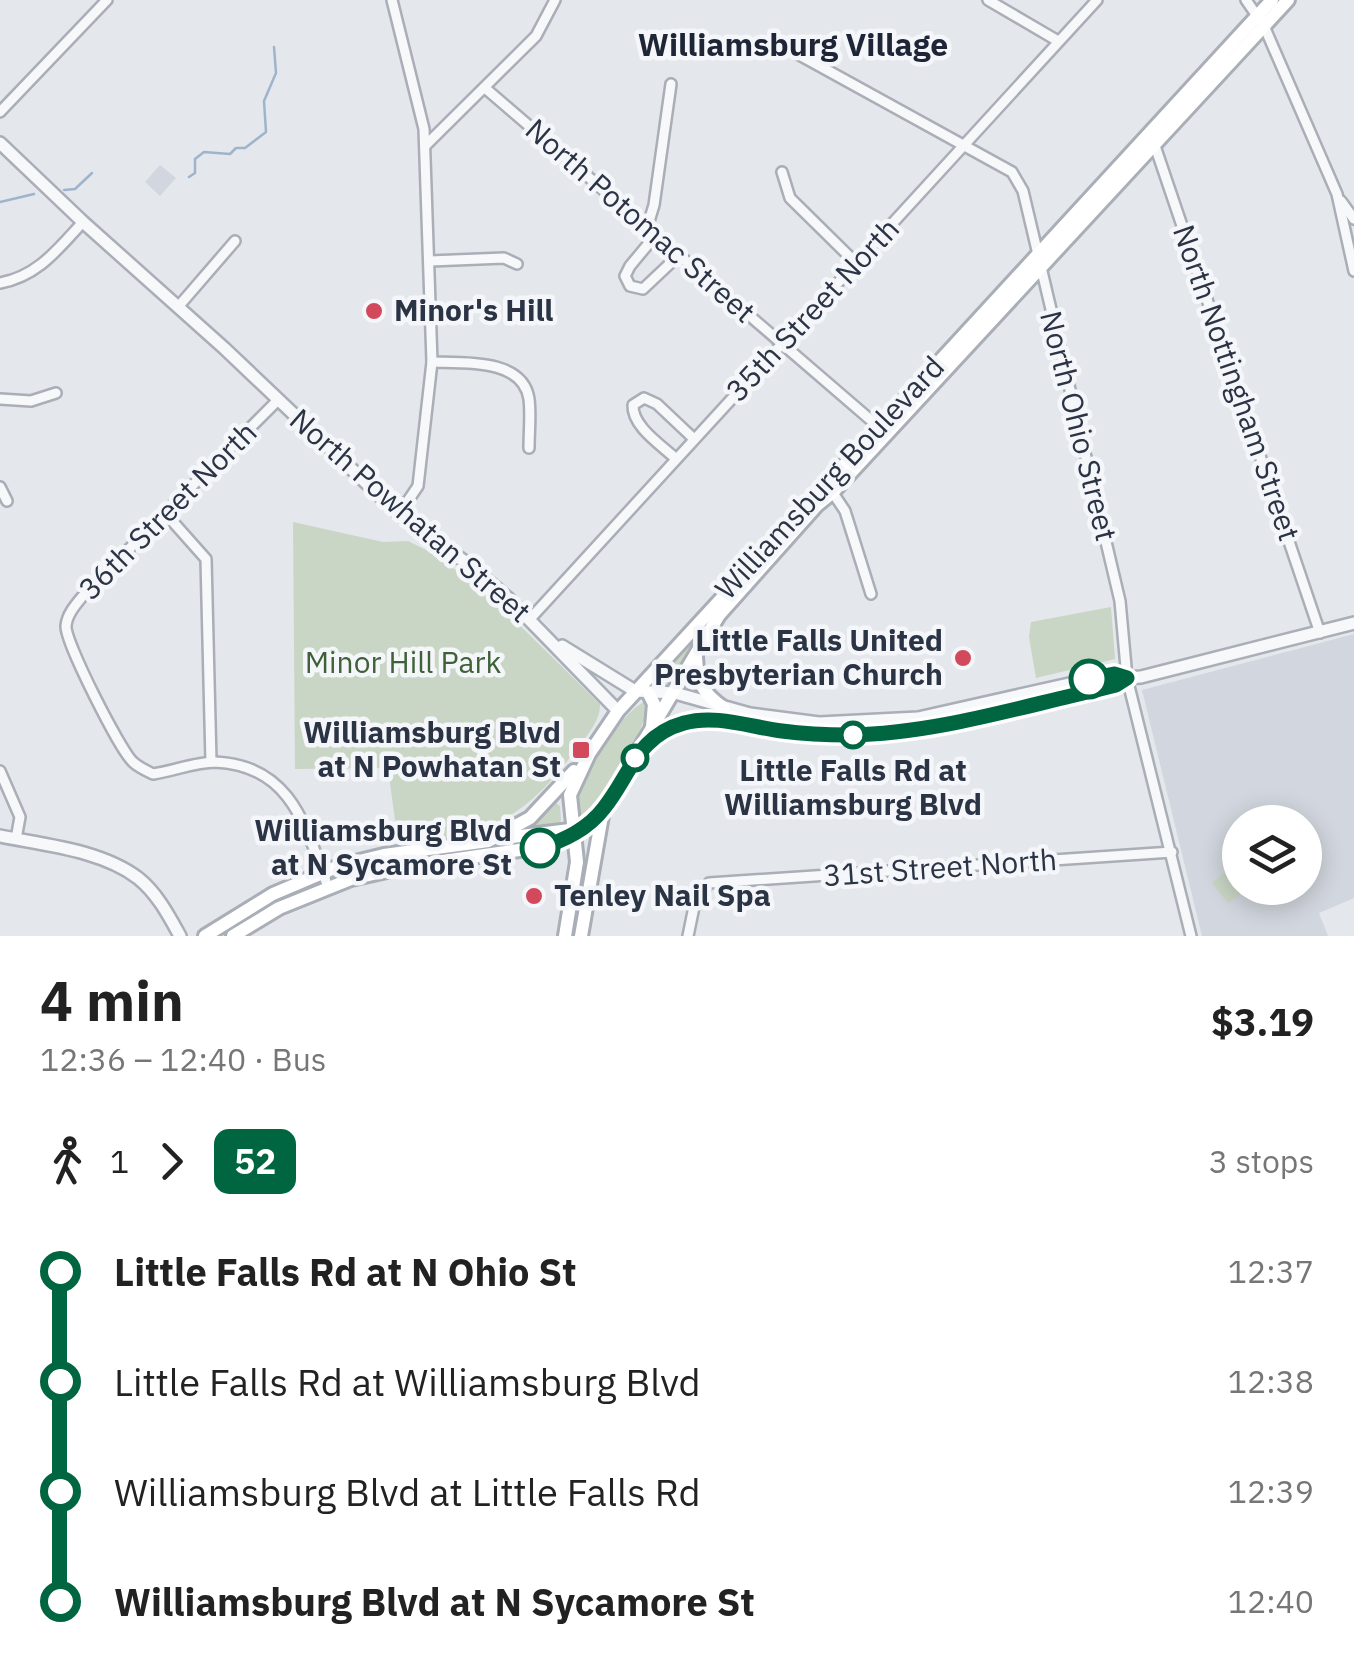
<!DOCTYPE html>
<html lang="en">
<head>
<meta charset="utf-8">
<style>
	body { margin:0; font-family:"IBM Plex Sans",sans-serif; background:#f2f2f2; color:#222; height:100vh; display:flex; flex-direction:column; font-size:38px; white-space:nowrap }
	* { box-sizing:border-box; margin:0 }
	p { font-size:32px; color:#767676 }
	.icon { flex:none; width:55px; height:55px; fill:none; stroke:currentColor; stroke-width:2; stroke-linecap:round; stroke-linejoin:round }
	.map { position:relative; height:936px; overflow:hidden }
	.panel { display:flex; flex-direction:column; background:#fff; flex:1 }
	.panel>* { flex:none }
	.badge { padding:0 20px; border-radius:15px; font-size:35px; line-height:65px }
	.tools { position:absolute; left:1222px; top:805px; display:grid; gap:20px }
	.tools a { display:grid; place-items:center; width:100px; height:100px; border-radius:50%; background:#fff; box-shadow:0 5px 25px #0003; font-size:50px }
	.map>.badge { position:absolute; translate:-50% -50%; box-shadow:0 0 0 5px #fff }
	.legs { display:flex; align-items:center; gap:15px; height:110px; padding:0 40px; font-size:32px }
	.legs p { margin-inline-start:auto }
	.summary { display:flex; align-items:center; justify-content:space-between; height:170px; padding:0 40px }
	h1 { font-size:55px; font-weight:700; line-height:75px }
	ul { padding:0 40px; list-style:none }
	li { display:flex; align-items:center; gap:35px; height:110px; font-size:38px }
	li i { display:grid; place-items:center; width:15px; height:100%; margin:0 12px; background:currentColor }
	li i::after { content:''; width:25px; height:25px; margin:-12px; border:8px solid; border-radius:50%; background:#fff }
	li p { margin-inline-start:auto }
	li:first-child i { background:linear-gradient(#0000 50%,currentColor 0) }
	li:last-child i { background:linear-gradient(currentColor 50%,#0000 0) }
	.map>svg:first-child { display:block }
	.built { fill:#d2d6de; fill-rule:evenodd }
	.green { fill:#c9d6c5 }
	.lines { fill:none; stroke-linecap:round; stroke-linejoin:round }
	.stream { stroke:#9fb4cc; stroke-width:2.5 }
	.minor-casing { stroke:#a9aeb7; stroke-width:14 }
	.tertiary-casing { stroke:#a9aeb7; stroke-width:16 }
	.secondary-casing { stroke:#a9aeb7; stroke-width:18 }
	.minor { stroke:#f7f8fa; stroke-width:9 }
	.tertiary { stroke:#f7f8fa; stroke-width:11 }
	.secondary { stroke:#fff; stroke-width:12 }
	.line-1-casing { stroke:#fff; stroke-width:22 }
	.line-1 { stroke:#006641; stroke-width:15 }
	.poi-dot { fill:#d1495b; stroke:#f4f6f9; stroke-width:4 }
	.stop-1-dot { fill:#fff; stroke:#006641; stroke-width:5 }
	.labels { text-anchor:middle; stroke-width:9; stroke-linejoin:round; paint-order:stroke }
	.street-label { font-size:30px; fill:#2b3445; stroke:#f4f6f9 }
	.poi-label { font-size:30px; font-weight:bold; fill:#2b3445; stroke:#f4f6f9; text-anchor:start }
	.park-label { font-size:30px; fill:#3f6138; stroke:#f4f6f9 }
	.stop-label { font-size:30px; font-weight:bold; fill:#2b3445; stroke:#f4f6f9 }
	.neighbourhood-label { font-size:32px; font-weight:bold; fill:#1d2536; stroke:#f4f6f9 }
</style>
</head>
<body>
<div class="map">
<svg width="1354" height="936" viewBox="0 0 1354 936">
	<rect width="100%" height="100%" fill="#e4e7ec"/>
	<g class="built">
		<polygon points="160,165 176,178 160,196 145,182"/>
		<path d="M1354,634V898L1319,913L1328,936H1202L1142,690ZM1240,822H1305V888H1240Z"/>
	</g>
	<g class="green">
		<path d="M293,522L383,542L408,541L426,550L457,571L501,607L600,704C601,721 585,738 575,751C542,795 509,828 452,836C434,839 416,839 398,843L388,768L295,769Z"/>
		<polygon points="735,589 672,684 647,685"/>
		<polygon points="1111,607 1115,659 1036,678 1029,637 1031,622"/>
		<path d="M648,700C650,726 605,791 589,814L579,816C565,791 623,708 648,700Z"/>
		<polygon points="555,802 560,806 561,821 556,825 527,828"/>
		<polygon points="1240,861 1240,888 1249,888 1228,903 1212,883"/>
	</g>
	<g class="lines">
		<g class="stream">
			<polyline points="189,177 195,173 195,159 204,152 230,154 236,148 245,148 266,132 264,101 276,73 274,47"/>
			<polyline points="64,190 75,189 92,173"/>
			<polyline points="0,202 34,194"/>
		</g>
		<defs>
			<g id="minor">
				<polyline points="392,0 424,129 432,362 418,486 399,514"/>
				<polyline points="988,0 1058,41"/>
				<polyline points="1246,0 1264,26 1337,194 1354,271"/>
				<polyline points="785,47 1012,172 1023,191 1120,601 1127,678 1191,936"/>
				<polyline points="485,88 880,428"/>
				<polyline points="0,112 107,0"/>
				<polyline points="1154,143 1320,633"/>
				<polyline points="425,146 536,36 555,0"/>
				<polyline points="782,172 790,198 857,264"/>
				<polyline points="1341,201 1354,219"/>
				<polyline points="647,228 654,205 671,84"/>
				<polyline points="655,236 630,266 625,276 630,286 643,289 678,256"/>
				<polyline points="430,261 504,258 517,264"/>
				<path d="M0,283C38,276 58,249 83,222"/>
				<polyline points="178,307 235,241"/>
				<path d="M432,362C463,363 523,358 529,399C531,415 529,432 529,448"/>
				<polyline points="0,399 31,401 56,393"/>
				<path d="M277,401L86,592C78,602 67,613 66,626C65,642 120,750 133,762C138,767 147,771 153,774C173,771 196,762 215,762C292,765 306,828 328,887"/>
				<path d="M675,458C660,444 632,426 633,405L644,398L657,404L693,438"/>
				<polyline points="0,487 7,501"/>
				<polyline points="831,490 845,511 871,594"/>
				<polyline points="166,514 206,559 211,762"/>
				<polyline points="530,619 1097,0"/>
				<polyline points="0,771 20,817 16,839"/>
				<polyline points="688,936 695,902 709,883 1172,852"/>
			</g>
			<g id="tertiary">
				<polyline points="0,143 83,222 224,348 399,514 468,564 509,599 618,711"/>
				<polyline points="562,646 635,691 675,693 750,714 819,723 918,718 1114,674 1127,678 1141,677 1354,623"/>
				<path d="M722,720C765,728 807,736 852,735C938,734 1032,704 1116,685L1127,678"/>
				<path d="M0,836C44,845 101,850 138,878C157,893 169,916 180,936"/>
			</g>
			<g id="secondary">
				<path d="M696,657C697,682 703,694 724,708"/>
				<polyline points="649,694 654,704 652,727"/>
				<path d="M648,743C672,727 691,718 722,720"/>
				<polyline points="504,838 578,829"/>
				<polyline points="205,936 273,894 339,866 384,855 488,841 530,818 574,771"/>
				<polyline points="233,936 279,908 351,879 409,866 540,847 563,841 581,830 603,810 719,615 817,505 833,492 1288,0"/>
				<polyline points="565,936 577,862 570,795 589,754 618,711 1272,0"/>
				<polyline points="581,936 603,810"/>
			</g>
		</defs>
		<use href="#minor" class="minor-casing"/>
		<use href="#tertiary" class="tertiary-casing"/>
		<use href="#secondary" class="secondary-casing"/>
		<use href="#minor" class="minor"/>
		<use href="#tertiary" class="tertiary"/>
		<use href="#secondary" class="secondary"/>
	</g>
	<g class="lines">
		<defs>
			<path id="line-1" d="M540,848C565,840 588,829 604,808C631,774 637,736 684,723C716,714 750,727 782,731C804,734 827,735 850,735C932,734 1016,708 1096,690L1116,685L1127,678L1114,674L1089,679"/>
		</defs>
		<use href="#line-1" class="line-1-casing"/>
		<use href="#line-1" class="line-1"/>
	</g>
	<g class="poi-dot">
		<circle cx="374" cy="311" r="10"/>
		<circle cx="963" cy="658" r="10"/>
		<rect x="571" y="740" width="20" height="20" rx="5"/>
		<circle cx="534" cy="896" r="10"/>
	</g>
	<g class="stop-1-dot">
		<circle cx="1089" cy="679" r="18"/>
		<circle cx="853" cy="735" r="12"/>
		<circle cx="635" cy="758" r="12"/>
		<circle cx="540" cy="848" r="18"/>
	</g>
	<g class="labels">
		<g class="street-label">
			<text transform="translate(640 221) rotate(41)" y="10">North Potomac Street</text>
			<text transform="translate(813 310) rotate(-47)" y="10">35th Street North</text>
			<text transform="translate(1236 383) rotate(71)" y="10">North Nottingham Street</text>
			<text transform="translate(1078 426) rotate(76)" y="10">North Ohio Street</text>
			<text transform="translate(830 478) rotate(-47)" y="10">Williamsburg Boulevard</text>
			<text transform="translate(168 511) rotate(-45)" y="10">36th Street North</text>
			<text transform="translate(410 516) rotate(41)" y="10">North Powhatan Street</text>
			<text transform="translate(940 868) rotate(-4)" y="10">31st Street North</text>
		</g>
		<g class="poi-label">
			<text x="394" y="321">Minor's Hill</text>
			<text x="943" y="651" text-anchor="end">Little Falls United<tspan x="943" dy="34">Presbyterian Church</tspan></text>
			<text x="561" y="743" text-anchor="end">Williamsburg Blvd<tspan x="561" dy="34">at N Powhatan St</tspan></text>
			<text x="554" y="906">Tenley Nail Spa</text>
		</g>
		<g class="park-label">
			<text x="403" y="673">Minor Hill Park</text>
		</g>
		<g class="stop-label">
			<text x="853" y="781">Little Falls Rd at<tspan x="853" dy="34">Williamsburg Blvd</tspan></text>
			<text x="512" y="841" text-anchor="end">Williamsburg Blvd<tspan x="512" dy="34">at N Sycamore St</tspan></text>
		</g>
		<g class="neighbourhood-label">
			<text x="793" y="56">Williamsburg Village</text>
		</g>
	</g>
</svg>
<div class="tools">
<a><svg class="icon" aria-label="layers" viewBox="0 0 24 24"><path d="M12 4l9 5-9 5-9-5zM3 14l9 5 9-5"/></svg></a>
</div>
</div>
<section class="panel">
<div class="summary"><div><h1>4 min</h1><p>12:36 – 12:40 · Bus</p></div><b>$3.19</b></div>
<div class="legs"><svg class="icon" aria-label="walk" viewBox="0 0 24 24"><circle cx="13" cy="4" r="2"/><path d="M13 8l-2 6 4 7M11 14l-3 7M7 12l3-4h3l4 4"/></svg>1<svg class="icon" aria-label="forward" viewBox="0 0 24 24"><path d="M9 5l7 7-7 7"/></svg><b class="badge" style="background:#006641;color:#fff">52</b><p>3 stops</p></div>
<ul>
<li><i style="color:#006641"></i><b>Little Falls Rd at N Ohio St</b><p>12:37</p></li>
<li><i style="color:#006641"></i><span>Little Falls Rd at Williamsburg Blvd</span><p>12:38</p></li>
<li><i style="color:#006641"></i><span>Williamsburg Blvd at Little Falls Rd</span><p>12:39</p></li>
<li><i style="color:#006641"></i><b>Williamsburg Blvd at N Sycamore St</b><p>12:40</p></li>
</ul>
</section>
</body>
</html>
